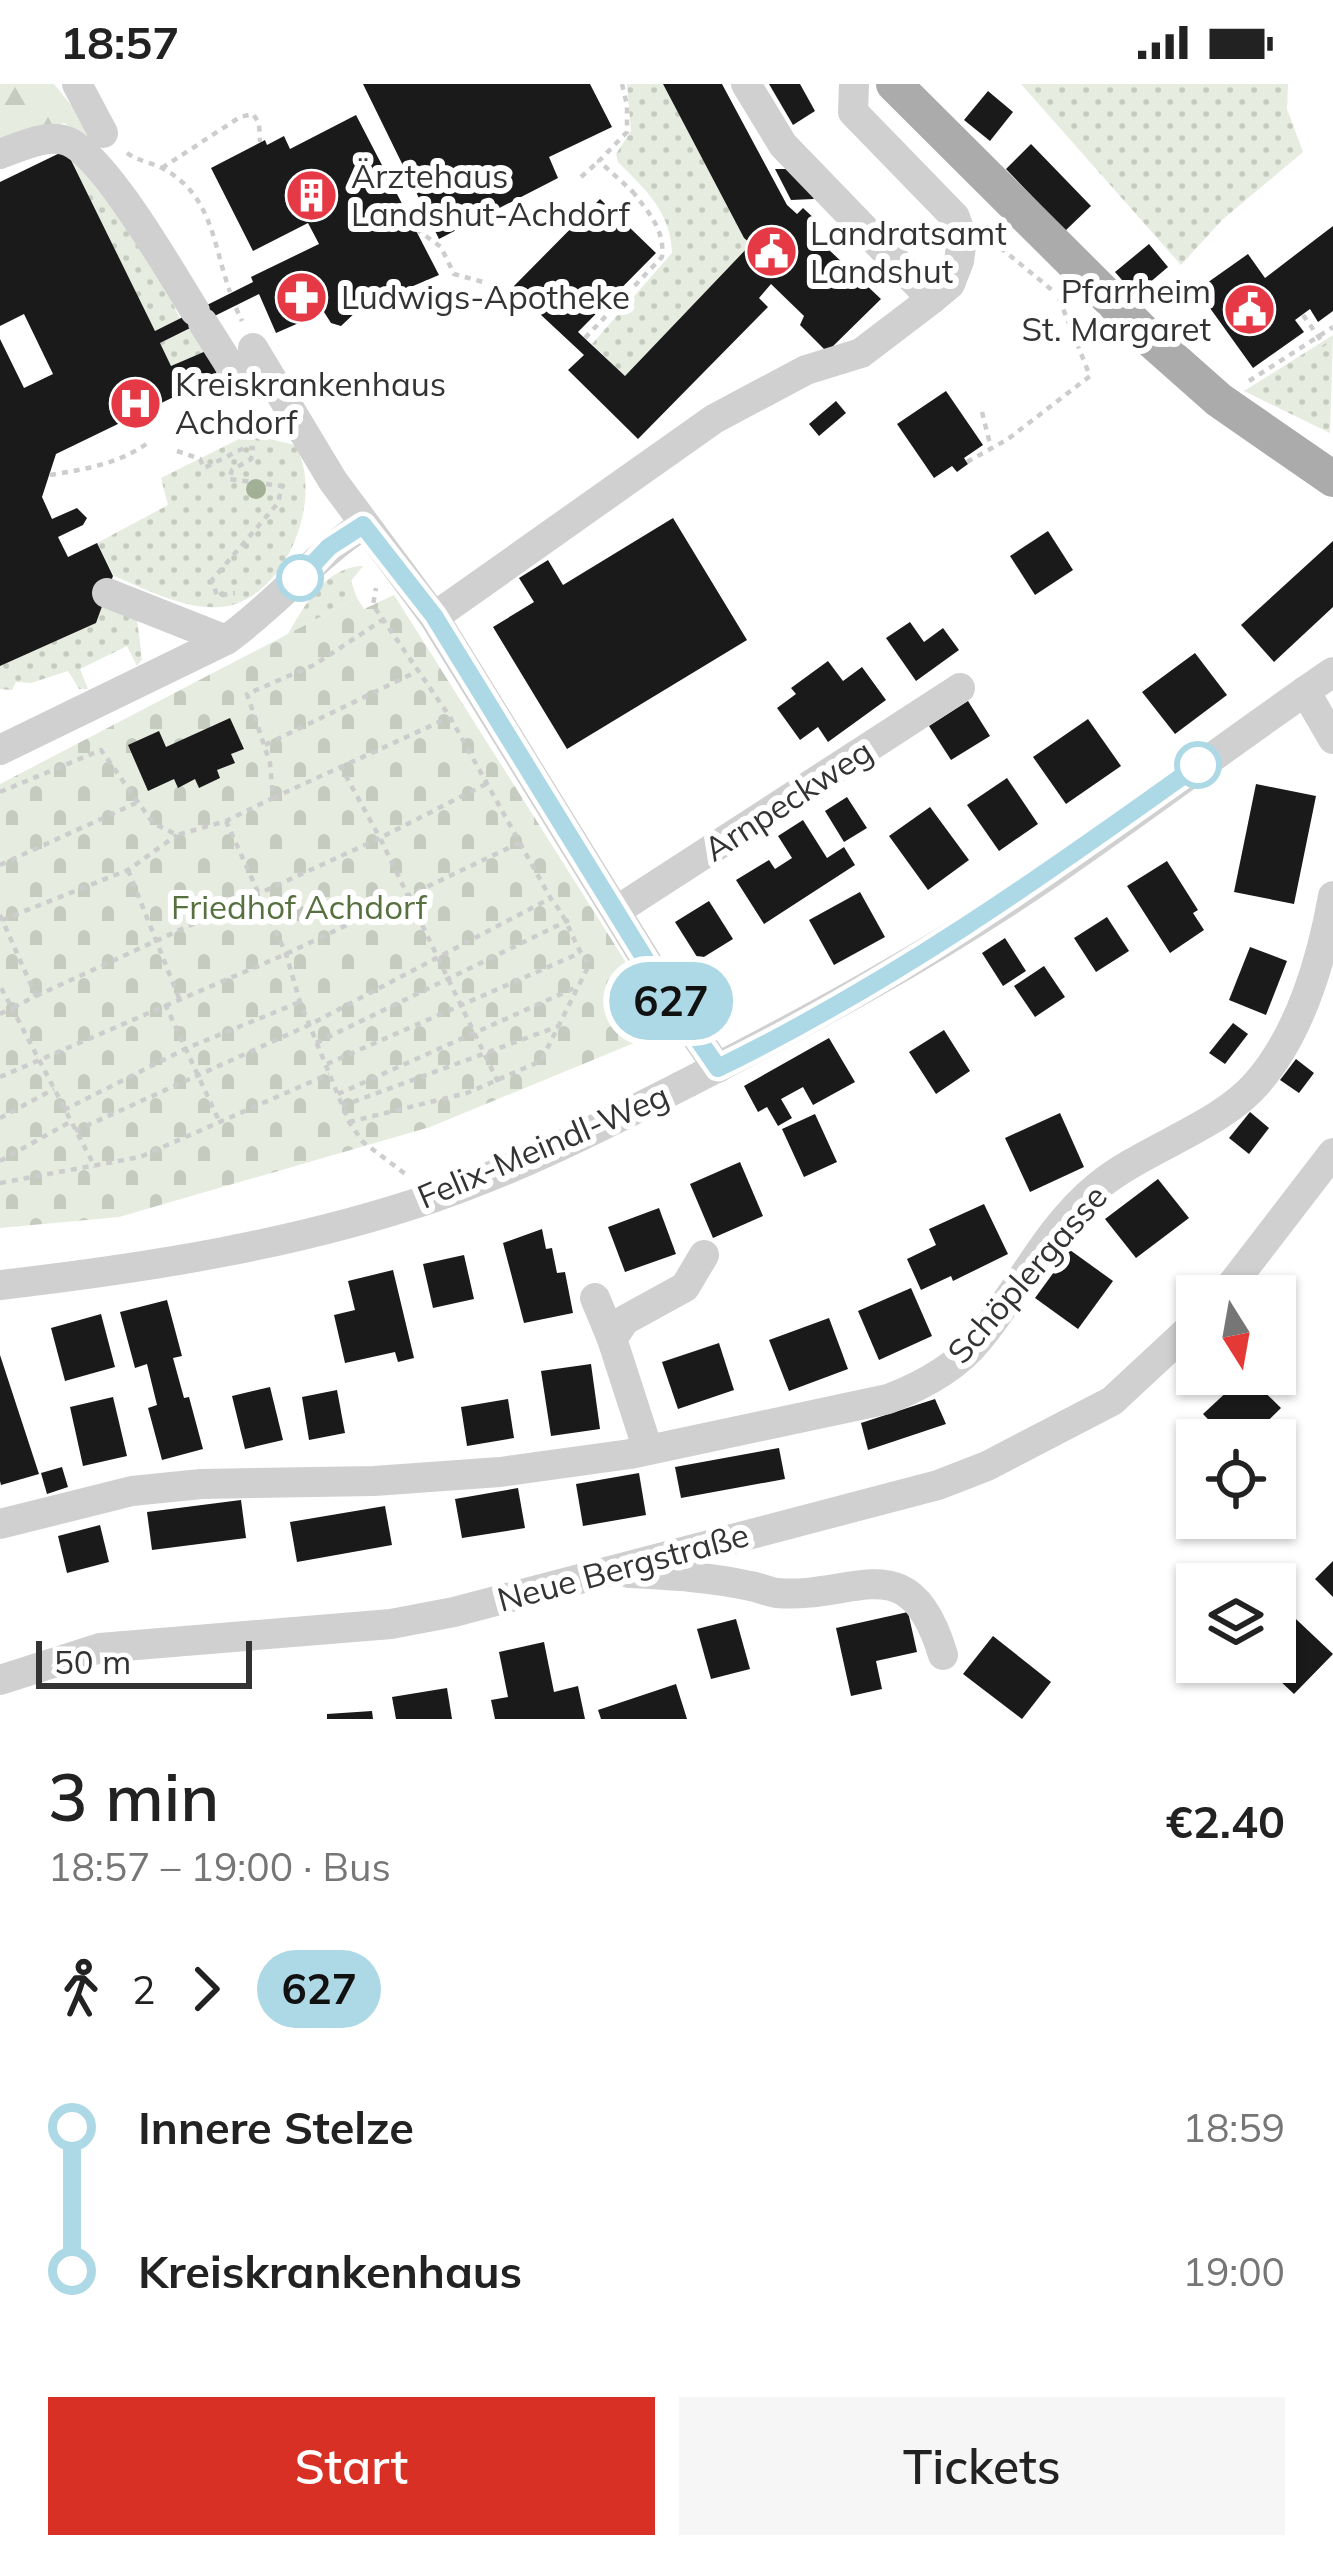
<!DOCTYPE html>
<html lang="en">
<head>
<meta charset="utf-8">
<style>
	body { margin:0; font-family:Mulish,sans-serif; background:#f6f6f6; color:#222; height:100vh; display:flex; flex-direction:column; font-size:45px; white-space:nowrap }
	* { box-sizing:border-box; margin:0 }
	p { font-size:39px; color:#767676 }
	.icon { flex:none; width:66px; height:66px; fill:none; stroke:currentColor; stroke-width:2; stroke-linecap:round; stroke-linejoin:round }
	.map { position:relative; height:1635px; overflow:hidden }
	.details { display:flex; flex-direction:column; background:#fff; flex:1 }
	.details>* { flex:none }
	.badge { padding:0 24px; border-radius:39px; font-size:42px; line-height:78px }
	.needle { width:78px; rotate:169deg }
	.fabs { position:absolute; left:1176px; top:1191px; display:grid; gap:24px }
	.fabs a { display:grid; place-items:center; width:120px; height:120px; border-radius:0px; background:#fff; box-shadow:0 3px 9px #0004; font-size:60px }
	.scale { position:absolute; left:36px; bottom:30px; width:216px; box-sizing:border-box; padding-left:12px; border:6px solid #333; border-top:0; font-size:33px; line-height:42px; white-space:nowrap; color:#333; -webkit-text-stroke:9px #fff; paint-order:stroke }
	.map>.badge { position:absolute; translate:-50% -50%; box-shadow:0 0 0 6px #fff }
	.legs { display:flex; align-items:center; gap:18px; height:132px; padding:0 48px; font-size:39px }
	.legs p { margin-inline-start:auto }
	.overview { display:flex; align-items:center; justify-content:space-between; height:204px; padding:0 48px }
	h1 { font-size:66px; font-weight:600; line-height:90px }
	.action { display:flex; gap:24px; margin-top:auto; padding:24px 48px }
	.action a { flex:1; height:138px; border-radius:0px; background:#d93025; color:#fff; font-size:48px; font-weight:600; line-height:138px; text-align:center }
	.action a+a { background:#f6f6f6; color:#222 }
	ul { padding:0 48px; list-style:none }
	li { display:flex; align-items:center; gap:42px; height:144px; font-size:45px }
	li i { display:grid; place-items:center; width:18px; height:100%; margin:0 15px; background:currentColor }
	li i::after { content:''; width:30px; height:30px; margin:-15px; border:9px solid; border-radius:50%; background:#fff }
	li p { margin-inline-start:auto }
	li:first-child i { background:linear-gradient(#0000 50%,currentColor 0) }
	li:last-child i { background:linear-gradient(currentColor 50%,#0000 0) }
	.status { display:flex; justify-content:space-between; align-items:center; height:84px; padding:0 60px; background:#fff; direction:ltr }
	.status svg { height:33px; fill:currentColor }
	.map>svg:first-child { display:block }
	.green { fill:url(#green-dots) }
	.forest { fill:url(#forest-firs) }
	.cemetery { fill:url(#cemetery-stones) }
	.building { fill:#1a1a1a }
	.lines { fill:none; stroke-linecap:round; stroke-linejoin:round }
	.path { stroke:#cdcdcd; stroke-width:4.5; stroke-dasharray:6 6; stroke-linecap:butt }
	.minor { stroke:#d0d0d0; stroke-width:30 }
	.major { stroke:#ababab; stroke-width:36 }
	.tree { fill:#a2b095 }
	.line-1-casing { stroke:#fff; stroke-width:27 }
	.line-1 { stroke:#add8e6; stroke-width:18 }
	.stop-1-dot { fill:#fff; stroke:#add8e6; stroke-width:6 }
	.labels { text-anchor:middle; stroke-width:12; stroke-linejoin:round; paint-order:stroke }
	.poi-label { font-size:33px; fill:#333; stroke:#fff; text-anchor:start }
	.street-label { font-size:33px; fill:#333; stroke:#fff }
	.park-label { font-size:33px; fill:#56703f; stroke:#fff }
</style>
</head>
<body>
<div class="status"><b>18:57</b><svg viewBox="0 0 49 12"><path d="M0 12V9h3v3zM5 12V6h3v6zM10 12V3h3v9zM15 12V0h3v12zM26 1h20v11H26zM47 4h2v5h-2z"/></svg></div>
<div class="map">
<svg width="1333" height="1635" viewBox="0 0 1333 1635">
	<defs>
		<pattern id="green-dots" width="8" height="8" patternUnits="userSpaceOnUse" patternTransform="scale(3)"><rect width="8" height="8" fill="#e6ecdf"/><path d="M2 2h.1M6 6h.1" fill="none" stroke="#c6cbc0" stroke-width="1.8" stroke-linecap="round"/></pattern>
		<pattern id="forest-firs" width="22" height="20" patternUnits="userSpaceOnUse" patternTransform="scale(3)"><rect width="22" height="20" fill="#e6ecdf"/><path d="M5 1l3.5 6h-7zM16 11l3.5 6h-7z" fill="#c6cbc0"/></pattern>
		<pattern id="cemetery-stones" width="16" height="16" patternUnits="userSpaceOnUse" patternTransform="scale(3)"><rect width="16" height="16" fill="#e6ecdf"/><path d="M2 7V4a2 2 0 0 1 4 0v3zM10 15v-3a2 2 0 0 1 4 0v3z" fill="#c6cbc0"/></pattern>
	</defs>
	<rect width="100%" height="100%" fill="#fff"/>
	<g class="green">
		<path d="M627,0H663L744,154L751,160L625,292L592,260L672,169C671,128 645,105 618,78L616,70L631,47Z"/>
		<polygon points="1021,0 1288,0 1287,25 1303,68 1222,136 1181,181"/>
		<polygon points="66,66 152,175 180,235 155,247"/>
		<polygon points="192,244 206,267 171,282 160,259"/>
		<polygon points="1333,251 1330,349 1244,307 1322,258"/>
		<path d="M249,350L295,361C326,414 285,518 220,523C185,526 146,505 114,492L97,459L168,421L161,394Z"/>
		<path d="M363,482L351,497L357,514L288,550C305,521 325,483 363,482Z"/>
		<polygon points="102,522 137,536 142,575 137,582 127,562 80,585 88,605 79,605 68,587 31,599 16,598 12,606 0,605 0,582 96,539"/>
	</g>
	<polygon class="forest" points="0,0 54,0 105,63 64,39 0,57"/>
	<polygon class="cemetery" points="394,511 668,945 430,1043 119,1133 0,1144 0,700 357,514 364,525"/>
	<g class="building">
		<polygon points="363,0 590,0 612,43 549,73 558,94 439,155"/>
		<polygon points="663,0 722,0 787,121 797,130 803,124 816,136 809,147 881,215 827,268 800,241 804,232 771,200 759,214 768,223 638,355 568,286 584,271 512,204 600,115 656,169 578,248 625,292 751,160 744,154"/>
		<polygon points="769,0 800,0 815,27 793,41"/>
		<polygon points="988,7 1013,28 990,57 964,36"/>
		<polygon points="356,31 439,191 359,225 341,242 331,239 324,228 276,249 259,210 160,259 171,282 206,267 221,298 208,302 194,283 176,291 184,308 56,370 42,413 52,435 77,424 87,434 83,441 58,453 68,473 97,459 113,492 96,539 0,582 0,255 24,304 53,290 24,230 0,242 0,98 66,66 155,247 253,198 251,193 319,160 308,139 253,167 211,84 265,56 267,61 284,52 290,65"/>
		<polygon points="1031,60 1091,122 1065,147 1006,85"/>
		<polygon points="775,85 797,85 814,115 791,116"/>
		<polygon points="1333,142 1333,227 1318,238 1310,225 1295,236 1304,248 1253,284 1197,206 1248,170 1265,194"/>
		<polygon points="1149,160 1168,183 1135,211 1115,188"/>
		<polygon points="946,307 983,361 964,374 968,380 957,388 952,382 934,394 897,340"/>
		<polygon points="836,317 846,329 819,352 809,340"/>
		<polygon points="673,434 747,556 567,665 493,543 534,518 519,494 548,476 563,501"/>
		<polygon points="1048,447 1073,486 1035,511 1010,472"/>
		<polygon points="1333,457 1333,523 1274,578 1241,541"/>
		<polygon points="910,538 924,558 943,544 959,566 916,597 886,554"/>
		<polygon points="1195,569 1227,611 1175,650 1142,608"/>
		<polygon points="828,577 843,597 862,583 886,616 828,658 818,643 800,656 777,624 796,610 791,604"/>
		<polygon points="968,617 990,652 951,676 929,642"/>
		<polygon points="230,634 244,665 231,670 235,679 217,686 220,694 199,704 195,695 178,704 174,695 148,707 128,661 159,647 166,663"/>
		<polygon points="1088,635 1121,682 1066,720 1033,673"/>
		<polygon points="1007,694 1038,740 999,767 967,721"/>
		<polygon points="1256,700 1316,712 1294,820 1234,808"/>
		<polygon points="847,713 867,744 844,758 825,727"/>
		<polygon points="930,723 969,776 928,806 889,752"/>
		<polygon points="803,736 827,774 844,763 855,781 764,840 736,796 769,776 775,785 792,774 778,752"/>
		<polygon points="1167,777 1198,826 1193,829 1204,846 1170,869 1127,802"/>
		<polygon points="860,808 885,853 834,881 809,836"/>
		<polygon points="709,817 733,855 699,876 675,838"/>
		<polygon points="1107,833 1129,867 1096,888 1074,854"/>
		<polygon points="1005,854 1026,887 1003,902 982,869"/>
		<polygon points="1250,863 1287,877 1266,931 1229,916"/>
		<polygon points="1044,882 1065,913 1035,933 1014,902"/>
		<polygon points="1233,939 1248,950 1225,980 1209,969"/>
		<polygon points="944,946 970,987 936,1010 909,968"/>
		<polygon points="829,954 855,998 813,1021 803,1003 781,1015 792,1034 778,1042 767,1023 758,1028 744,1002"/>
		<polygon points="1296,975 1314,989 1299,1009 1280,996"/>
		<polygon points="1250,1028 1269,1044 1249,1070 1229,1054"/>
		<polygon points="1060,1029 1084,1083 1030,1108 1005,1054"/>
		<polygon points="815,1030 837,1078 804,1093 782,1045"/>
		<polygon points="740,1078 763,1132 713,1154 690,1100"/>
		<polygon points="1158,1095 1189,1134 1136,1174 1105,1135"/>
		<polygon points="984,1120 1008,1170 953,1197 951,1192 921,1206 907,1175 936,1161 929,1145"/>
		<polygon points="659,1124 676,1170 625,1188 608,1143"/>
		<polygon points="542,1145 546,1165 552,1164 557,1189 565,1188 573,1229 524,1239 503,1159"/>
		<polygon points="1070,1166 1113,1197 1078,1245 1035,1214"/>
		<polygon points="464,1171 474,1215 433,1224 423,1180"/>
		<polygon points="393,1186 414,1274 398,1278 395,1268 345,1279 334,1231 355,1226 348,1197"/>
		<polygon points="911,1204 932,1252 879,1276 858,1227"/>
		<polygon points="167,1216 182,1272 173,1274 184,1314 189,1313 203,1365 162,1376 148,1324 157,1321 147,1280 135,1284 120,1228"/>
		<polygon points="101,1230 115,1283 65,1297 51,1244"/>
		<polygon points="829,1234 848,1285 789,1307 769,1256"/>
		<polygon points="719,1259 734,1306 678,1325 662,1278"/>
		<polygon points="0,1271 39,1390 1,1401 0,1397"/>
		<polygon points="591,1280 600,1345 551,1352 541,1287"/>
		<polygon points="1246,1290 1281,1324 1248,1356 1228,1356 1203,1330"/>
		<polygon points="270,1303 283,1356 245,1365 232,1312"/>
		<polygon points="337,1306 345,1349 309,1356 302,1313"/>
		<polygon points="113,1313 127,1372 83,1382 70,1323"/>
		<polygon points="508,1315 514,1354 467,1362 461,1323"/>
		<polygon points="935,1315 946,1340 868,1366 861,1339"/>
		<polygon points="779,1364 785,1395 681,1414 675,1383"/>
		<polygon points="62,1383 68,1403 47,1410 41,1389"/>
		<polygon points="639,1389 646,1431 583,1442 576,1400"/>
		<polygon points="518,1404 525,1444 462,1454 455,1415"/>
		<polygon points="241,1416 246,1454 152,1466 147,1428"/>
		<polygon points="385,1422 392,1461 297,1478 290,1438"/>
		<polygon points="100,1441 109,1478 67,1489 58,1452"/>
		<polygon points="1333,1477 1333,1513 1315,1495"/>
		<polygon points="1280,1520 1333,1570 1294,1610 1260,1578 1275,1578 1275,1525"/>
		<polygon points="908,1528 917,1568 876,1577 882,1605 851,1612 836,1544"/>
		<polygon points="736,1535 750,1585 711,1595 697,1545"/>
		<polygon points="993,1552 1051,1598 1022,1635 963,1590"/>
		<polygon points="544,1558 554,1608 578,1602 585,1635 495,1635 491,1616 508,1613 499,1568"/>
		<polygon points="676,1600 687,1635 601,1635 598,1626"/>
		<polygon points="447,1604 452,1635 396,1635 392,1613"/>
		<polygon points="372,1627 373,1635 327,1635 327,1630"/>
	</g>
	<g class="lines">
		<g class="path">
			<polyline points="622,0 627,21 627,48 599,77 633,108"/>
			<path d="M127,69C138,77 150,78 162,84C213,111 213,161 230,208"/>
			<polyline points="162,84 240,33 253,30 259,39 260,58"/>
			<polyline points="581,93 599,77"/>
			<polyline points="416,145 441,163 454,190 483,198"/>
			<polyline points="991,156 1052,206"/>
			<polyline points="236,224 242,237"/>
			<polyline points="1303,231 1325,262"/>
			<path d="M585,254L662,173C665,146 649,129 633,108L617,131"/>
			<polyline points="1249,297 1333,243"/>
			<polyline points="982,328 991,364"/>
			<polyline points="177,367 200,375 204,384 244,364 253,364 251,375 232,386 229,395 282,402 278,419 212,496 217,512 235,509"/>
			<polyline points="967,378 1008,355 1090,292 1058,212"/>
			<path d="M50,391C86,385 119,380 149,358"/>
			<polyline points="265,661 416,588"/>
			<polyline points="486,700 380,754 498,998"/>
			<polyline points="0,708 101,666 153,739 177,751 226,737 273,714 270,679 247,610 314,581 384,535"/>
			<polyline points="273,714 448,634"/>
			<polyline points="226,737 286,870 300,918 349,1038 363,1058 408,1092"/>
			<polyline points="0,781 136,719"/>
			<polyline points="128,786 179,914"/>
			<polyline points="0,831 36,912 12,924 0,902"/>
			<polyline points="2,836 128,786 177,751"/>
			<polyline points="36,912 380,754 341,683"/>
			<polyline points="165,920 220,1039"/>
			<polyline points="0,930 12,924 95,1083"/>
			<polyline points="316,959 569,836"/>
			<polyline points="327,980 580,869"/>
			<polyline points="0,993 286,870 519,759"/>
			<polyline points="338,1010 579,902"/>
			<polyline points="342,1022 559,942"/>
			<polyline points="64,1026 187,964 300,918"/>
			<polyline points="0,1034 54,1005"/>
			<path d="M349,1038L467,1009L541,977L589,881C572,859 570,837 551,815L450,633L373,521L376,504"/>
			<polyline points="75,1047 309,941 549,815"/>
			<polyline points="0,1077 70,1038"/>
			<polyline points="0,1099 140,1073 329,990"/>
		</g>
		<g class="minor">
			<polyline points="77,0 103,49"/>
			<polyline points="746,0 783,61 932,215"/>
			<path d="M0,70C20,63 43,51 64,56C101,65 173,192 195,227"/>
			<polyline points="203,239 241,299"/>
			<polyline points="253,264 333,397 434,533 666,909 718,984"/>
			<polyline points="107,509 226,556"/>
			<polyline points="434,533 714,335 806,286 861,269 932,215 950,200 959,177 962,154 955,133 853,28 854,0"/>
			<polyline points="1305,607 1333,655"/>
			<path d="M0,666L226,556C275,521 313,474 363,441"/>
			<polyline points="616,827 960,604"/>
			<path d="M0,1201C146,1184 295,1161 435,1113C523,1083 608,1039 691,997C810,936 926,873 1037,798C1137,730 1233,656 1333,588"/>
			<polyline points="1223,1212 1333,1069"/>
			<polyline points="595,1214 612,1255"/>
			<polyline points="648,1366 612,1255 625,1236 685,1203 704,1171"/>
			<path d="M0,1440L132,1407L201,1400L374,1397L500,1388L630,1370L888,1315C922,1302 956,1284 979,1255C1020,1205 1047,1144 1097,1103C1146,1063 1220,1043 1258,998C1300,949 1322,875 1333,812"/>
			<path d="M629,1489C669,1491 711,1493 750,1502C759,1503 768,1508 777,1509C855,1516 909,1458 943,1571"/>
			<polyline points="0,1596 100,1564 391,1540 454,1528 938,1401 987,1382 1112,1317 1197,1238"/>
		</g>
		<polyline class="major" points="894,0 1149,254 1219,316 1333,395"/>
	</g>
	<circle class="tree" cx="256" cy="405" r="10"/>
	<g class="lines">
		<defs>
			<path id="line-1" d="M300,494L329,463L363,441L434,532L666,909L718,984C892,899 1042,793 1198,681"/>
		</defs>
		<use href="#line-1" class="line-1-casing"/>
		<use href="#line-1" class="line-1"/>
	</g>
	<defs>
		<symbol id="building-disc" viewBox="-11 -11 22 22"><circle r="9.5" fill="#e63946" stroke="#fff"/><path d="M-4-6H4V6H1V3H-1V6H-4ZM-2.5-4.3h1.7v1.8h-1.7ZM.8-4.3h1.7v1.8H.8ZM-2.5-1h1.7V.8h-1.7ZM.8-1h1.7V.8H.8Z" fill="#fff"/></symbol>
		<symbol id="civic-disc" viewBox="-11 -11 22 22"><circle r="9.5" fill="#e63946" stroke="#fff"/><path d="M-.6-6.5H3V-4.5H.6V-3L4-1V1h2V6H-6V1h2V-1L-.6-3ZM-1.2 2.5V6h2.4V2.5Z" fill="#fff"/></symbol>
		<symbol id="pharmacy-disc" viewBox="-11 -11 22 22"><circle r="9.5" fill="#e63946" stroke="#fff"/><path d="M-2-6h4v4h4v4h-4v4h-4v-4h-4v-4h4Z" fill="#fff"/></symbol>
		<symbol id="hospital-disc" viewBox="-11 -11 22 22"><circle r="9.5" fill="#e63946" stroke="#fff"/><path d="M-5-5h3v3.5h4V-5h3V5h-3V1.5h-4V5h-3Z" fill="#fff"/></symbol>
	</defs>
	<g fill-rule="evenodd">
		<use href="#building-disc" x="282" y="82" width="59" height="59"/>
		<use href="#civic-disc" x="742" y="138" width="59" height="59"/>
		<use href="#pharmacy-disc" x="272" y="184" width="59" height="59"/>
		<use href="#civic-disc" x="1220" y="196" width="59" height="59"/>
		<use href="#hospital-disc" x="106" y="290" width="59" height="59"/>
	</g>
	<g class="stop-1-dot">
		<circle cx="300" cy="494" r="21"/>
		<circle cx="1198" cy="681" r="21"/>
	</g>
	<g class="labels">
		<g class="poi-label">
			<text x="351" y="104">Ärztehaus<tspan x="351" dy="38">Landshut-Achdorf</tspan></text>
			<text x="810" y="161">Landratsamt<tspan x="810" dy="38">Landshut</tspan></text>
			<text x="1211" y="219" text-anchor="end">Pfarrheim<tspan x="1211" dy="38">St. Margaret</tspan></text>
			<text x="341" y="225">Ludwigs-Apotheke</text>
			<text x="175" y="312">Kreiskrankenhaus<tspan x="175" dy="38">Achdorf</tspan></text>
		</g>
		<g class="street-label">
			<text transform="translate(788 716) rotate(-33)" y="12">Arnpeckweg</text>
			<text transform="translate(543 1062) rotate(-23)" y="12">Felix-Meindl-Weg</text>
			<text transform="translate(1027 1190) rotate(-49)" y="12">Schöplergasse</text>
			<text transform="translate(623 1483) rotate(-15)" y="12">Neue Bergstraße</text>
		</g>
		<g class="park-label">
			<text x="299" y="835">Friedhof Achdorf</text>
		</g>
	</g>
</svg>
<div class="fabs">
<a><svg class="needle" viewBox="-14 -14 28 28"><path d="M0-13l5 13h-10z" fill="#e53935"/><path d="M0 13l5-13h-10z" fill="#767676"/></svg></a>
<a><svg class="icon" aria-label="locate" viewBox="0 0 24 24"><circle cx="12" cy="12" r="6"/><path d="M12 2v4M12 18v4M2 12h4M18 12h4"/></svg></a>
<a><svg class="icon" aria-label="layers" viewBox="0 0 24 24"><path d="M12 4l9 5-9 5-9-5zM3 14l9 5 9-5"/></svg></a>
</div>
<div class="scale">50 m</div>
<b class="badge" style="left:671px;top:917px;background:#add8e6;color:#111">627</b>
</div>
<section class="details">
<div class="overview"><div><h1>3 min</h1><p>18:57 – 19:00 · Bus</p></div><b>€2.40</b></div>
<div class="legs"><svg class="icon" aria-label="walk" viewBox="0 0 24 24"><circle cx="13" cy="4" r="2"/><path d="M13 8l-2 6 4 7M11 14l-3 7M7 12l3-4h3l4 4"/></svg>2<svg class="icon" aria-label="forward" viewBox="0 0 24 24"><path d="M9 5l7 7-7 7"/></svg><b class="badge" style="background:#add8e6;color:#111">627</b></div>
<ul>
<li><i style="color:#add8e6"></i><b>Innere Stelze</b><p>18:59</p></li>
<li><i style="color:#add8e6"></i><b>Kreiskrankenhaus</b><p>19:00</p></li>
</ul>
<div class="action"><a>Start</a><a>Tickets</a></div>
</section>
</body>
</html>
